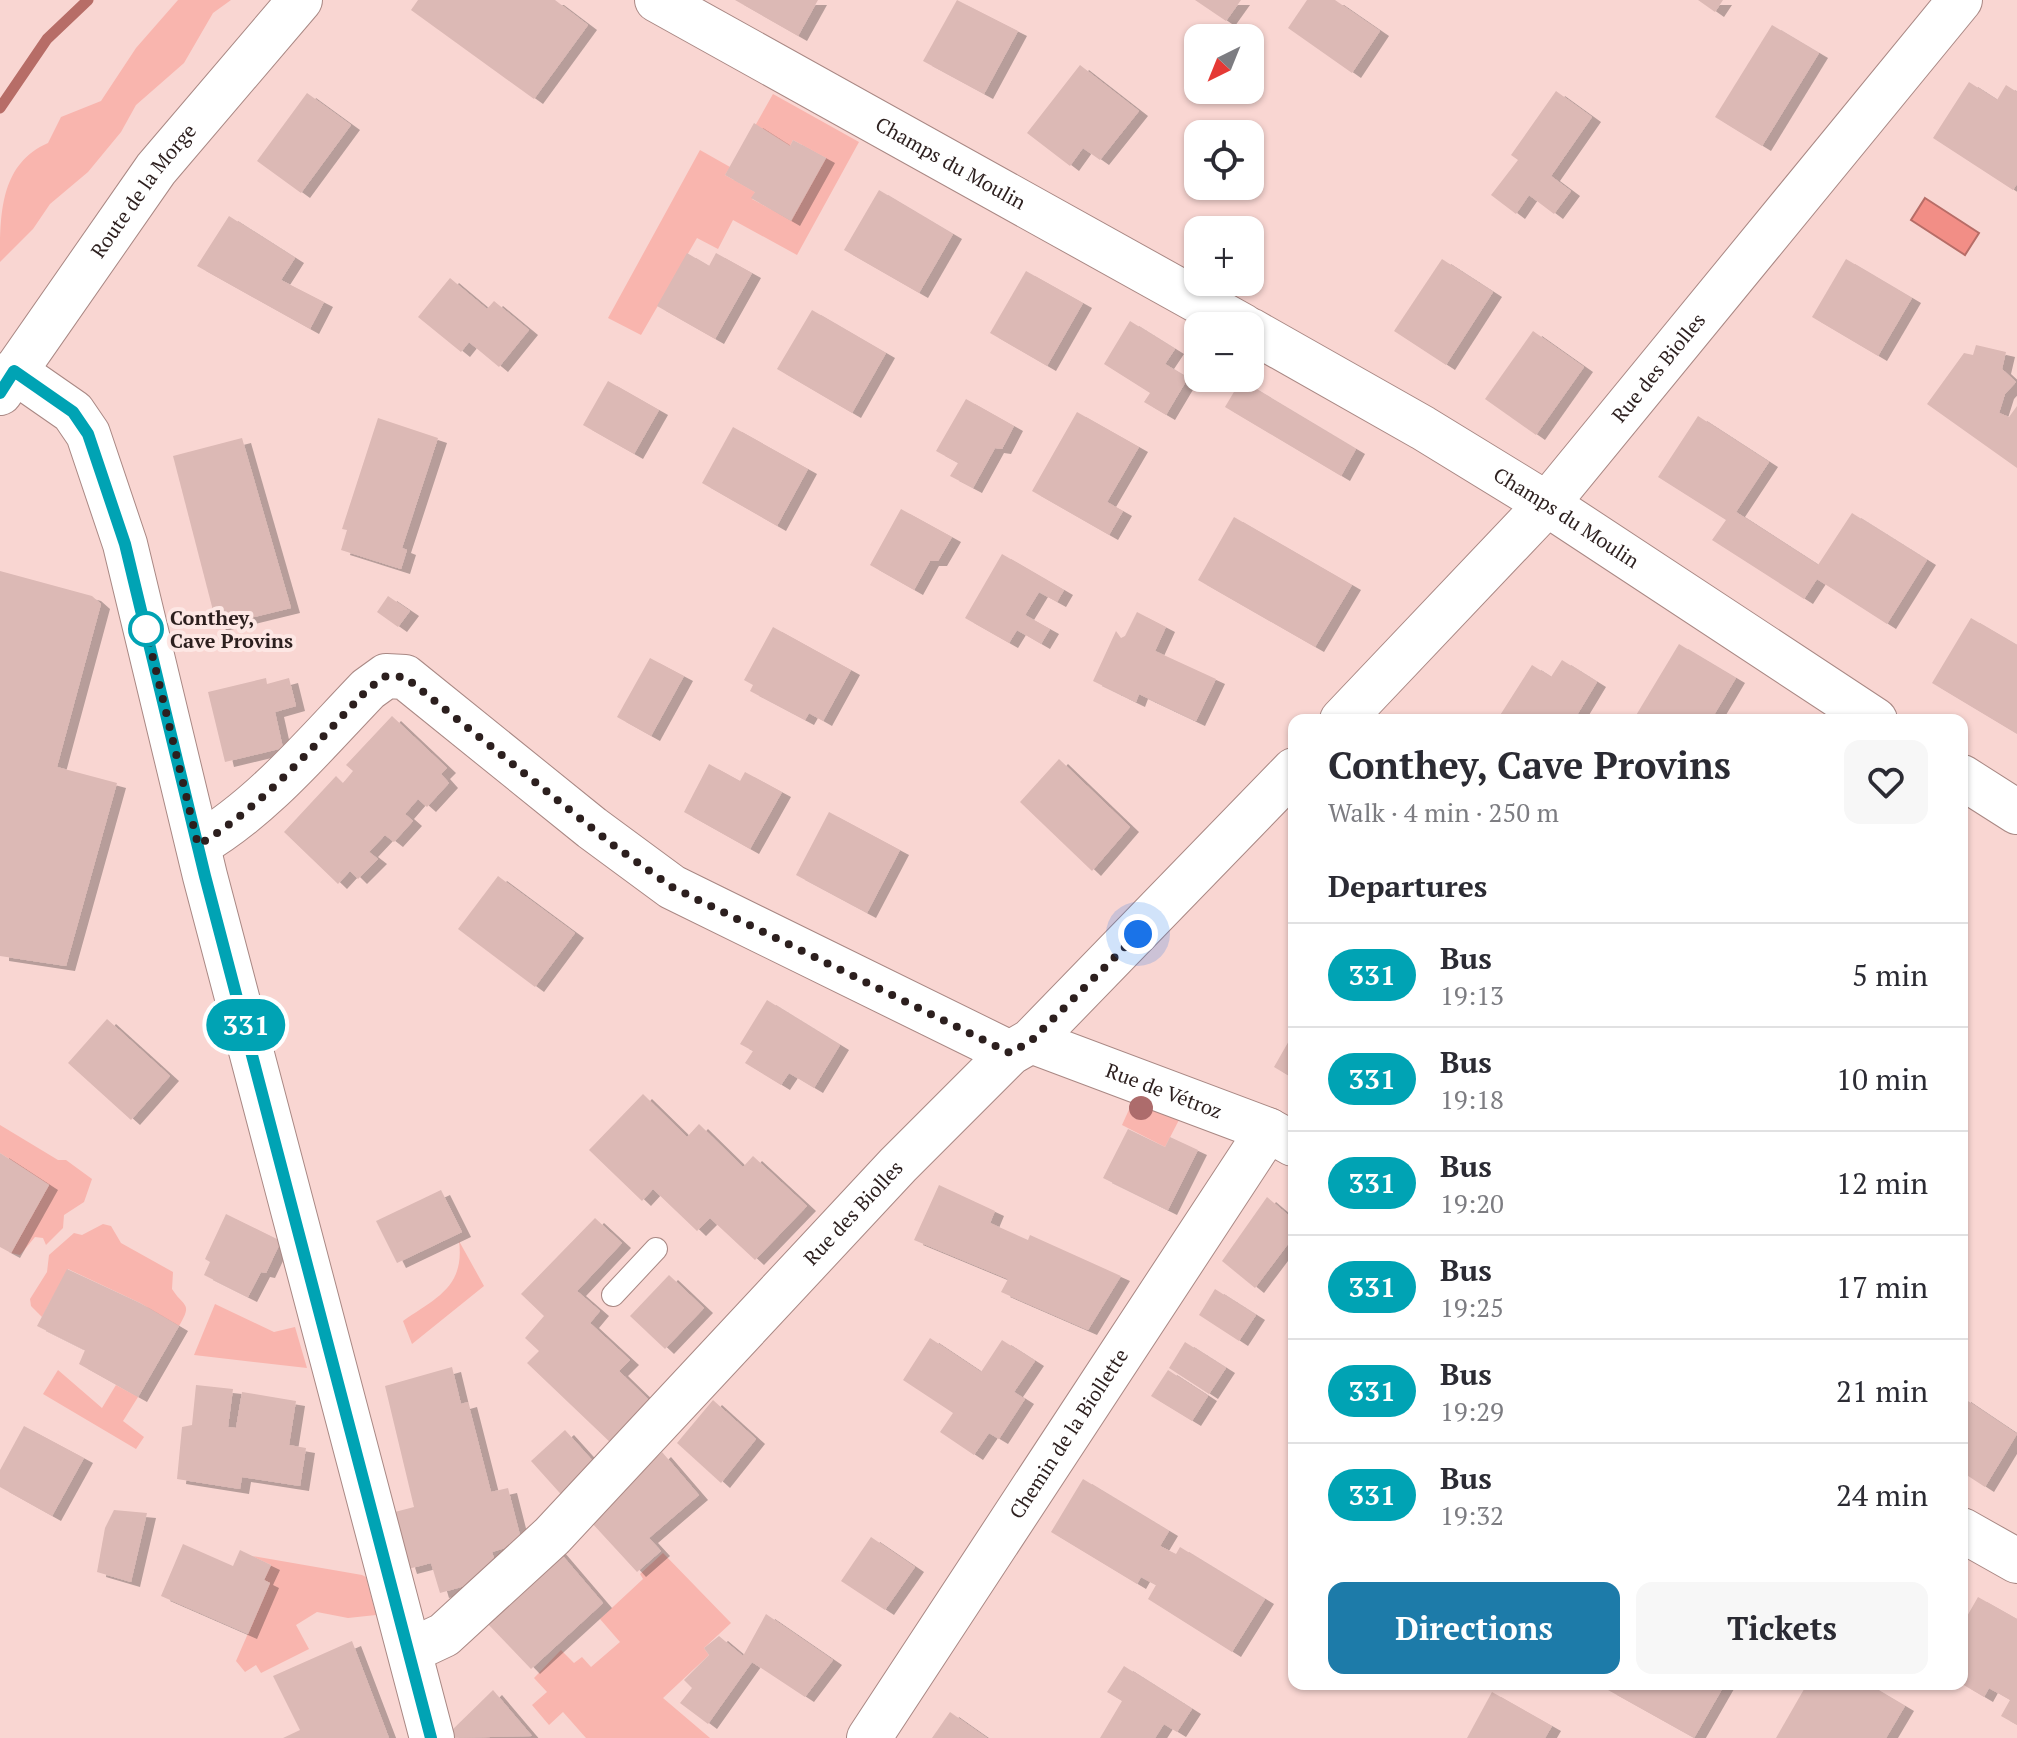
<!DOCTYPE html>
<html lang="en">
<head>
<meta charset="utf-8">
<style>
	body { margin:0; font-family:"PT Serif",serif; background:#f7f7f7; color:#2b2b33; height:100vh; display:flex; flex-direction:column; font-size:30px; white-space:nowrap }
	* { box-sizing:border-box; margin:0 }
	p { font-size:26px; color:#7c7c81 }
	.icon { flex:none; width:44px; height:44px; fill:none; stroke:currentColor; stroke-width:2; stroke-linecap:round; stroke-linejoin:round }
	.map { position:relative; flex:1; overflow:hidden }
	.details { position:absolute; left:1288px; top:714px; width:680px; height:976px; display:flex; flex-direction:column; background:#fff; border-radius:16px; box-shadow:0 2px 6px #0004 }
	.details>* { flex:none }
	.badge { padding:0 16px; border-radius:26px; font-size:28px; line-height:52px }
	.needle { width:52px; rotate:223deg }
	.controls { position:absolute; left:1184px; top:24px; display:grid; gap:16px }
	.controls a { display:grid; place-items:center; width:80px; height:80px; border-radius:16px; background:#fff; box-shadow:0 2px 6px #0004; font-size:40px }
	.you { position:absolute; width:40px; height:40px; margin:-20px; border:6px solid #fff; border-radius:50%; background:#1a73e8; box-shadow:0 0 0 12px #1a73e833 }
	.map>.badge { position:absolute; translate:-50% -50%; box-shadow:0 0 0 4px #fff }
	h2 { padding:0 40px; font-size:30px; line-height:72px }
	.round { display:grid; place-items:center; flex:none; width:84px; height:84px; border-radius:16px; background:#f7f7f7 }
	.overview { display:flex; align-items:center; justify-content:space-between; height:136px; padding:0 40px }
	h1 { font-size:38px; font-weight:700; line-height:60px }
	.button { display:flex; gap:16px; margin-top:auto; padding:16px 40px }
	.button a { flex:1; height:92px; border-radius:16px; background:#1d7ba9; color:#fff; font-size:32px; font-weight:700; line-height:92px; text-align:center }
	.button a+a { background:#f7f7f7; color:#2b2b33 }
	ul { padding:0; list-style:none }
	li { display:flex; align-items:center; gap:24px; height:104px; padding:0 40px; border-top:2px solid #e1e1e2 }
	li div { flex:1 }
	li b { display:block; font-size:30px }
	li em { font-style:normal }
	li .badge { min-width:88px; font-weight:700; text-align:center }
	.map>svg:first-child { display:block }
	.green { fill:#f9b5ae }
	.water { fill:#f28e86; stroke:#b76d67; stroke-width:2 }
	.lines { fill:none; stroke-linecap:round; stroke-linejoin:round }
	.stream { stroke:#b76d67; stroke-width:11 }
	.building { fill:#dcb9b5; filter:url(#shadow) }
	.lane-casing { stroke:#a98884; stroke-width:24 }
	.street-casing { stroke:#a98884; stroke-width:46 }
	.secondary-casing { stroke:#a98884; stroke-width:46 }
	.lane { stroke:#fff; stroke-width:22 }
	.street { stroke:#fff; stroke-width:44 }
	.secondary { stroke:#fff; stroke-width:44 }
	.tree { fill:#ad6c6c }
	.line-casing { stroke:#fff; stroke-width:18 }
	.line { stroke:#00a3b4; stroke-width:12 }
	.walk { stroke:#2c1f1e; stroke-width:8; stroke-dasharray:0 14.4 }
	.stop-dot { fill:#fff; stroke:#00a3b4; stroke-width:4 }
	.labels { text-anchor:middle; stroke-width:8; stroke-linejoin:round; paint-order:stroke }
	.street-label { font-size:20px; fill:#2c1f1e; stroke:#fde7e4 }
	.stop-label { font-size:20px; font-weight:bold; fill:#2c1f1e; stroke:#fde7e4; text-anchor:start }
</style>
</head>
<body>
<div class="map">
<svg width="2017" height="1738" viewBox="0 0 2017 1738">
	<defs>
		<filter id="shadow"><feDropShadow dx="9" dy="5" stdDeviation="0" flood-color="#0004"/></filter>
	</defs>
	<rect width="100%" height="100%" fill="#f9d6d2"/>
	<g class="green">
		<path d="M178,0H231L213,13L184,63L136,105L121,132L88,172L50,204L33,229L0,262C0,214 0,164 48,143L61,117L101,101L136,48Z"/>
		<polygon points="773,94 859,142 797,255 733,220 718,249 697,238 641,335 608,318 700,150 730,167 725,175 755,192 752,199 791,220 826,158 793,140 790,146 755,126"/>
		<polygon points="1137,1092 1180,1118 1165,1147 1122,1125"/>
		<polygon points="0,1125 58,1160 66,1160 92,1179 84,1202 64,1215 63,1228 46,1245 43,1238 35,1237 20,1255 11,1253 49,1185 0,1153"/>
		<path d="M103,1224L111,1226L121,1243L173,1272L172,1289C184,1308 193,1302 179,1326L140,1303L68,1269L42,1317L31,1306L30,1299L47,1272L49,1255L74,1233L82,1235Z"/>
		<path d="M459,1241L484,1286L412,1344L403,1321C436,1298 465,1287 459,1241Z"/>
		<polygon points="215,1304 274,1332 295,1327 307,1368 194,1355"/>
		<polygon points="58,1370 102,1408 116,1385 138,1397 123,1421 144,1437 136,1449 43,1394"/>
		<polygon points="663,1553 731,1623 704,1648 709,1655 663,1698 710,1738 586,1738 563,1712 549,1725 532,1705 547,1692 534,1678 561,1650 574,1663 582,1657 591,1667 620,1642 600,1619 643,1579 640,1574"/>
		<polygon points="252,1556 362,1575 366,1577 376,1615 348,1618 317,1612 296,1625 309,1649 261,1673 256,1665 245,1672 236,1661 270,1583 264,1580 271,1565"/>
	</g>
	<polygon class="water" points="1925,198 1979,233 1965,255 1911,220"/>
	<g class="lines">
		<polyline class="stream" points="0,108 47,39 88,0"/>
	</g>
	<g class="building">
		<polygon points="418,0 555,0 588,25 534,99 411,10"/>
		<polygon points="735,0 818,0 798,36"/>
		<polygon points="957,0 1018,31 984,94 923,61"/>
		<polygon points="1195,0 1241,0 1226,21"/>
		<polygon points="1307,0 1335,0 1380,31 1352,73 1288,28"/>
		<polygon points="1698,0 1723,0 1715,12"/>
		<polygon points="1772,25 1819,53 1762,146 1715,117"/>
		<polygon points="1080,65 1139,111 1100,160 1083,148 1070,166 1027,133"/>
		<polygon points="1969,82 1997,100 2006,85 2017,92 2017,184 2013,190 1933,138"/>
		<polygon points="1556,91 1592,117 1551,176 1571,191 1554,214 1529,195 1516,214 1491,195 1518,160 1511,155"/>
		<polygon points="307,93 351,125 301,193 257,161"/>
		<polygon points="754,123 790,146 793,140 826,158 791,221 751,198 755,192 725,175"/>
		<polygon points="879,190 953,234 919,293 844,250"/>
		<polygon points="229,216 295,258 281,280 324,302 310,329 197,266"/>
		<polygon points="687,253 709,266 716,253 752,273 715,339 657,306"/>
		<polygon points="1442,259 1493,292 1446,365 1394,331"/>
		<polygon points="1846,259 1912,298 1878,356 1812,317"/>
		<polygon points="1026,271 1083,303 1047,366 990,333"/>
		<polygon points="450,278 487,309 494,301 529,330 499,367 469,342 461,352 418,317"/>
		<polygon points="812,310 886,353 852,413 777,369"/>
		<polygon points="1130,321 1175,349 1165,364 1188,378 1166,415 1144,402 1150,393 1104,364"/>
		<polygon points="1533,331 1584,367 1536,435 1485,399"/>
		<polygon points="1976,345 2006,352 2002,369 2016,382 2005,394 1999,413 2009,417 2017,406 2017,468 1927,404 1964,353 1973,355"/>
		<polygon points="1241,380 1356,449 1341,476 1225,407"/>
		<polygon points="608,381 659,410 634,454 583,425"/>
		<polygon points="966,399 1014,426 1002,449 995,448 973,488 950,476 958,463 936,451"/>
		<polygon points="1077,412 1139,447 1107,502 1123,511 1109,535 1032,491"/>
		<polygon points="1698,416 1769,462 1736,512 1818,565 1852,513 1927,560 1887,624 1817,579 1804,599 1712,540 1726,520 1658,477"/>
		<polygon points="378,418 438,438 402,548 407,550 401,569 341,550 347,530 342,529"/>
		<polygon points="733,427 808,469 777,526 702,483"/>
		<polygon points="242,438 291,608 217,626 173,456"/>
		<polygon points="901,509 952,537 938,561 930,561 914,590 870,565"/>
		<polygon points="1234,517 1352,585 1315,647 1198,580"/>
		<polygon points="1002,554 1064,590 1057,602 1039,592 1025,615 1050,629 1041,644 1017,630 1009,643 965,618"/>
		<polygon points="0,571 92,596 101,604 57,767 117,783 66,966 0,956"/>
		<polygon points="388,596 410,611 398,627 377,612"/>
		<polygon points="1137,612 1166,627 1155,651 1216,679 1196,721 1139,694 1136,702 1093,681 1116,631 1121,638 1125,636"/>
		<polygon points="1971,618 2017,645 2017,734 1932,683"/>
		<polygon points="773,627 851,670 823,721 809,713 805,720 750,691 753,685 744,680"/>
		<polygon points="1679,644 1736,678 1711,720 1640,720 1635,717"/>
		<polygon points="650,658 684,676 651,736 617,717"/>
		<polygon points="1562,660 1597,682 1574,720 1497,720 1532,665 1551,677"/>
		<polygon points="266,678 267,684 289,678 296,706 275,712 283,748 225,762 208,692"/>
		<polygon points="392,716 447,768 441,774 449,783 427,807 418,799 405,814 413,821 394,842 385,835 369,852 378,859 358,879 350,871 338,884 284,832 336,776 343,783 353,771 346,765"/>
		<polygon points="1059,759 1130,827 1092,871 1020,802"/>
		<polygon points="709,764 740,781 745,772 782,792 750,849 684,812"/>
		<polygon points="829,812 900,850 867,913 796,875"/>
		<polygon points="498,876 575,933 535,987 458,929"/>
		<polygon points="767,1000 840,1045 814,1088 789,1073 781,1085 745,1063 753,1051 740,1044"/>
		<polygon points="107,1019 170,1076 131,1120 68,1063"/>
		<polygon points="1294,1032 1294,1079 1274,1067"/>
		<polygon points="643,1094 687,1137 699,1124 743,1167 753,1156 807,1206 755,1260 710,1218 697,1231 653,1189 642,1201 589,1150"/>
		<polygon points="1128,1129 1165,1147 1170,1137 1198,1150 1168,1210 1103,1178"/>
		<polygon points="0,1153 49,1185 11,1253 0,1247"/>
		<polygon points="939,1185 995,1211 990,1223 1028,1240 1030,1235 1121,1276 1088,1330 1001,1292 1008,1279 914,1240"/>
		<polygon points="441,1190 462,1232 397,1263 376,1221"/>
		<polygon points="1267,1197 1294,1220 1294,1236 1255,1288 1222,1261"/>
		<polygon points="226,1214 281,1241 266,1273 261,1272 248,1297 204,1275 210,1262 205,1259"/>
		<polygon points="595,1218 622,1243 577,1291 600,1311 590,1323 630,1360 619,1371 653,1404 613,1445 527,1363 539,1351 525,1338 544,1316 521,1294"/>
		<polygon points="67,1269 140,1303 179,1326 138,1397 79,1364 85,1350 37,1326"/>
		<polygon points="669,1275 704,1308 665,1349 630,1316"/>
		<polygon points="1215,1289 1256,1315 1239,1341 1199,1315"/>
		<polygon points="930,1338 981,1372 1002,1340 1035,1361 1014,1392 1025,1399 999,1439 989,1433 974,1455 940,1432 953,1413 903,1380"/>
		<polygon points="1185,1342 1226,1368 1209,1394 1169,1368"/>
		<polygon points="452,1367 461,1404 468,1402 491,1492 508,1488 522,1543 492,1552 500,1576 440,1593 431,1563 408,1569 391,1513 414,1507 385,1386"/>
		<polygon points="1168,1370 1208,1396 1192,1421 1151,1396"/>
		<polygon points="196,1385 233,1389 228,1427 236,1428 242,1392 296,1401 289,1445 306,1448 300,1486 242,1477 240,1489 177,1479 182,1427 192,1425"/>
		<polygon points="1962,1397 2017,1434 1985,1487 1962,1472"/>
		<polygon points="713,1400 756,1439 721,1483 677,1443"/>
		<polygon points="24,1426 84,1458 52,1516 0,1487 0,1470"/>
		<polygon points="565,1430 601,1470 567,1501 531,1461"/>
		<polygon points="662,1452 699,1495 649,1538 661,1551 637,1572 591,1522"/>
		<polygon points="1083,1479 1169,1531 1160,1546 1176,1554 1180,1547 1265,1599 1232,1652 1148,1599 1156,1585 1141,1577 1137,1584 1051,1532"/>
		<polygon points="114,1510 147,1513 131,1582 97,1572 105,1528"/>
		<polygon points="871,1537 915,1567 885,1610 841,1581"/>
		<polygon points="183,1544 233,1566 240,1550 271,1565 264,1580 270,1583 248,1634 161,1596"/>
		<polygon points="556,1548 603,1603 531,1669 485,1621"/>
		<polygon points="1978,1597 2017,1619 2017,1725 2001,1716 2010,1700 1989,1688 1984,1697 1962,1684 1962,1625"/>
		<polygon points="766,1614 833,1660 805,1697 752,1662 708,1724 680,1703 692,1688 684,1680 709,1655 704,1648 719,1636 743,1656"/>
		<polygon points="352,1641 389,1738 283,1738 300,1730 273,1676"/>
		<polygon points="1124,1666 1192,1709 1177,1732 1164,1724 1155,1738 1100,1738 1122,1701 1107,1692"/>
		<polygon points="1611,1684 1725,1684 1694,1738 1608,1690"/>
		<polygon points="1807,1684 1868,1684 1905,1706 1886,1738 1776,1738"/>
		<polygon points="493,1690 532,1736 452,1738 448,1734"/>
		<polygon points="1492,1692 1552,1726 1545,1738 1467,1738"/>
		<polygon points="950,1712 987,1738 932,1738"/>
	</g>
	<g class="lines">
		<defs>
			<polyline id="lane" points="613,1295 656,1249"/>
			<g id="street">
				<path id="s1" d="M657,0L1243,326"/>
				<path id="s2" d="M1250,330L1423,428L1547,504L1875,720"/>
				<polyline points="14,371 73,412 88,434 125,544 205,876 432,1738"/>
				<path id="s3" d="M1342,720L1547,504L1960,0"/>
				<polyline points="1962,777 2017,812"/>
				<path d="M198,845C263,807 316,743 368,689L386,676L405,677L592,828L672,887L1010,1053"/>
				<path id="s4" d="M1031,1041L1268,1130L1293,1144"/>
				<polyline points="1962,1530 2017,1561"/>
				<path id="s5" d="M410,1651L444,1635L552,1536L898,1165L1010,1053L1031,1041L1294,770"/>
				<path id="s6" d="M869,1738L1268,1130"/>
			</g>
			<g id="secondary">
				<path id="s7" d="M0,393L156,169L300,0"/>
			</g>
		</defs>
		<use href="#lane" class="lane-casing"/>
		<use href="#street" class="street-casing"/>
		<use href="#secondary" class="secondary-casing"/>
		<use href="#lane" class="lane"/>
		<use href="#street" class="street"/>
		<use href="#secondary" class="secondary"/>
	</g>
	<circle class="tree" cx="1141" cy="1108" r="12"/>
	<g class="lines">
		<defs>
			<polyline id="line" points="0,393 14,371 73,412 88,434 125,544 205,876 431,1738"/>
		</defs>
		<use href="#line" class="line-casing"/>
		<use href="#line" class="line"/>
		<path class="walk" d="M146,629L198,845C263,807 316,743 368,689L386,676L405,677L613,845L672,887L1010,1053L1031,1041L1138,934"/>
	</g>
	<circle class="stop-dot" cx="146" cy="629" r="16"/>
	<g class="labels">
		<g class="street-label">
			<text dy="7" stroke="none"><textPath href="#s1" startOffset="336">Champs du Moulin</textPath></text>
			<text dy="7" stroke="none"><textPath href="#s7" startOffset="248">Route de la Morge</textPath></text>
			<text dy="7" stroke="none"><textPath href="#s3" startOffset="474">Rue des Biolles</textPath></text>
			<text dy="7" stroke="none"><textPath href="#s2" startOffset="368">Champs du Moulin</textPath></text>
			<text dy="7" stroke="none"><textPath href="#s4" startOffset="142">Rue de Vétroz</textPath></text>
			<text dy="7" stroke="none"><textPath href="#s5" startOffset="626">Rue des Biolles</textPath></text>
			<text dy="7" stroke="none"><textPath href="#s6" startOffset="364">Chemin de la Biollette</textPath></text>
		</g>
		<g class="stop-label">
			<text x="170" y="625">Conthey,<tspan x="170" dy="23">Cave Provins</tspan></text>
		</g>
	</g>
</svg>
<div class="controls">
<a><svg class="needle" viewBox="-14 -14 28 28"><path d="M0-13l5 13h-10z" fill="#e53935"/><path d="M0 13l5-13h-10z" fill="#7c7c81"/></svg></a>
<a><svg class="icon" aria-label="locate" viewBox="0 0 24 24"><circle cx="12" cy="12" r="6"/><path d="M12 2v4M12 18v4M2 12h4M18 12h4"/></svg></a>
<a>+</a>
<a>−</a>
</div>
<div class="you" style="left:1138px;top:934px"></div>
<b class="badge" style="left:246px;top:1025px;background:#00a3b4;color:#fff">331</b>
<section class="details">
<div class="overview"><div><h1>Conthey, Cave Provins</h1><p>Walk · 4 min · 250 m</p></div><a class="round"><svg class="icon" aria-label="heart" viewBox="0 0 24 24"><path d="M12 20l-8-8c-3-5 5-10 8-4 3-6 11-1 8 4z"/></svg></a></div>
<h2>Departures</h2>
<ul>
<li><span class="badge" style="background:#00a3b4;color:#fff">331</span><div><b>Bus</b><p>19:13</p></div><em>5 min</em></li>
<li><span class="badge" style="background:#00a3b4;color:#fff">331</span><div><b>Bus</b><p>19:18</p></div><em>10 min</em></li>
<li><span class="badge" style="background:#00a3b4;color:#fff">331</span><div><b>Bus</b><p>19:20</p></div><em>12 min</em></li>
<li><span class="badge" style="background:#00a3b4;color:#fff">331</span><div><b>Bus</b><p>19:25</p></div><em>17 min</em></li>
<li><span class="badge" style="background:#00a3b4;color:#fff">331</span><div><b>Bus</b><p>19:29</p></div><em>21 min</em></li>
<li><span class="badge" style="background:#00a3b4;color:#fff">331</span><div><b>Bus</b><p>19:32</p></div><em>24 min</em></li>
</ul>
<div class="button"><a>Directions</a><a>Tickets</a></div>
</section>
</div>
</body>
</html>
